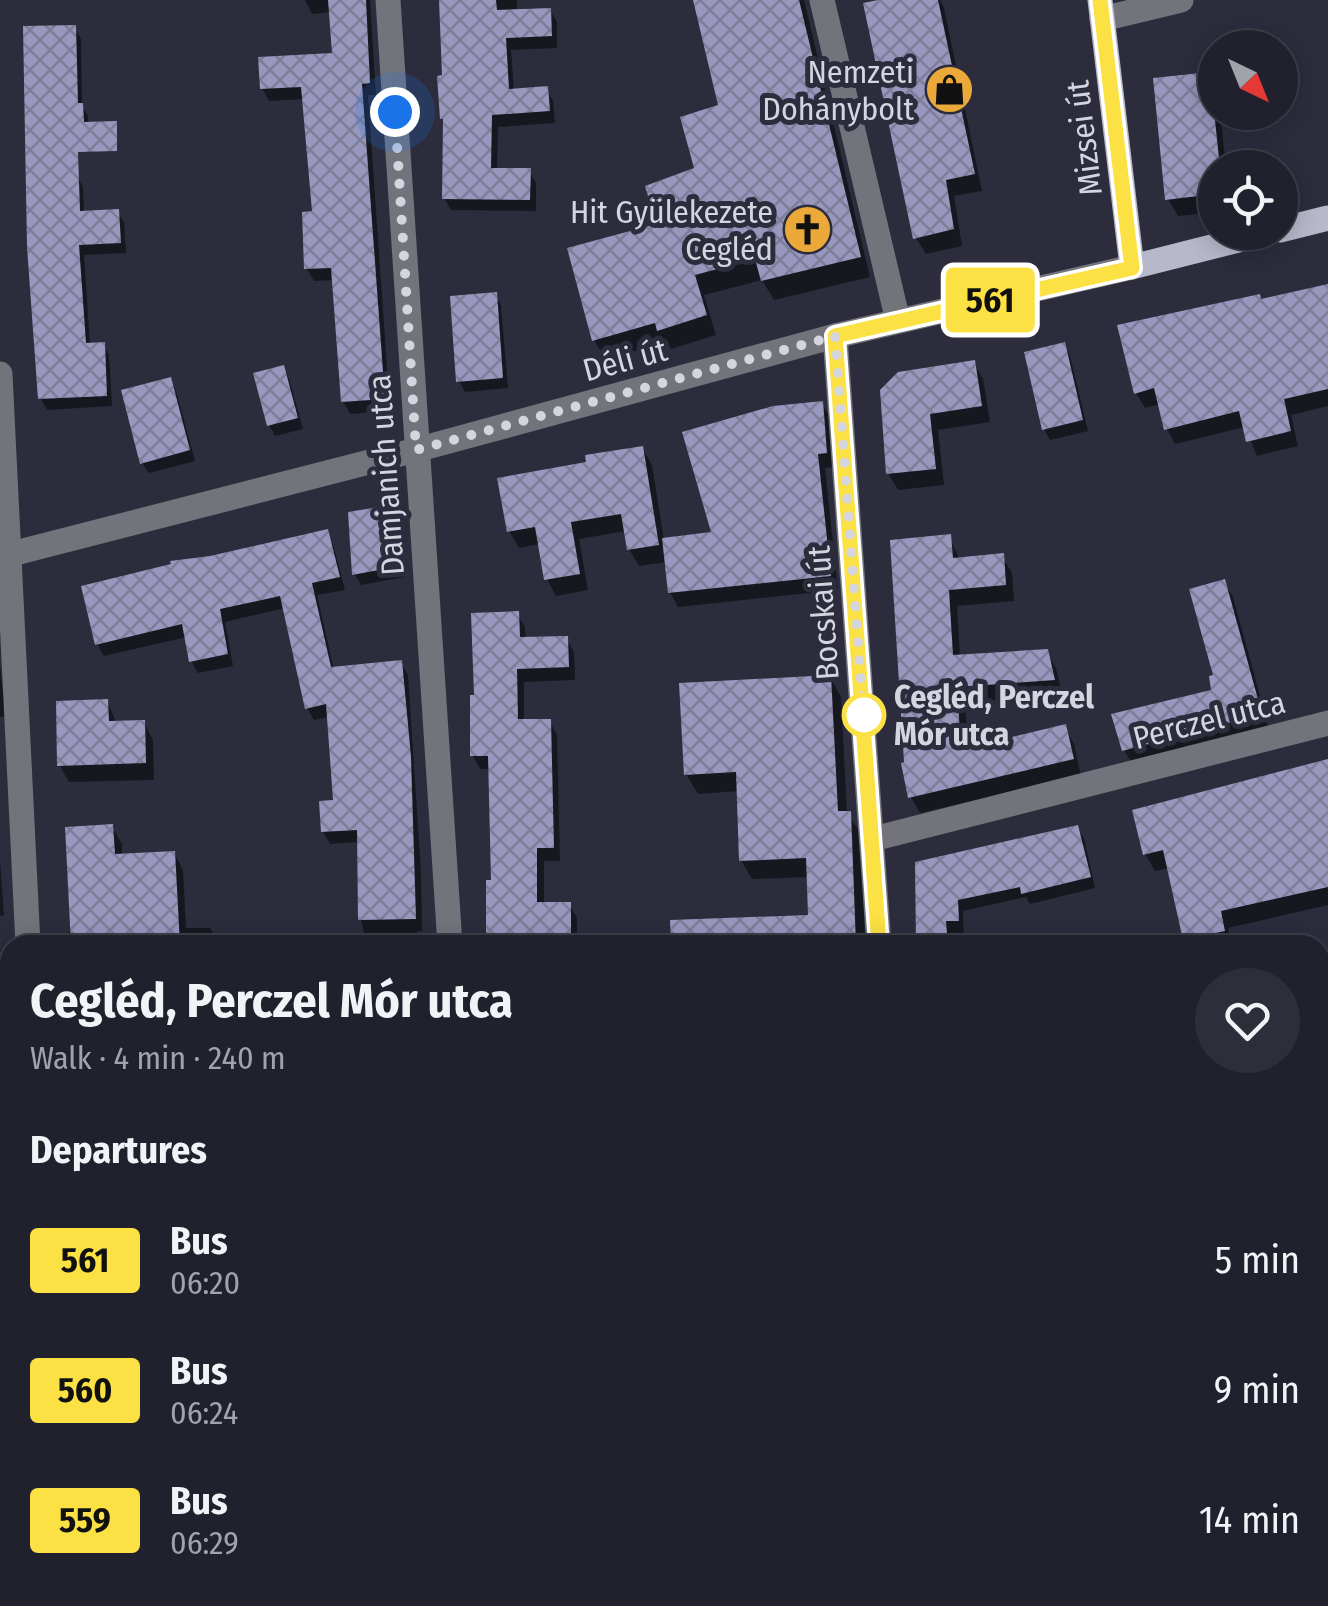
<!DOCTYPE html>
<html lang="en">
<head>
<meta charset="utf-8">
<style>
	body { margin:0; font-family:"Fira Sans Condensed",sans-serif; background:#2d2e3a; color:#f1f3f6; height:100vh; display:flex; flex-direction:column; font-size:38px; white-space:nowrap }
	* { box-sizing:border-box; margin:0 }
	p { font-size:32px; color:#a2a3aa }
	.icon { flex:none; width:55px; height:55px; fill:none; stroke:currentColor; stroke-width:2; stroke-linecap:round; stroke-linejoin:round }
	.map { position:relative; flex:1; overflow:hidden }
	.sheet { position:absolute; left:0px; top:935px; width:1330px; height:672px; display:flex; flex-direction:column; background:#21212e; border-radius:30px 30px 0 0; box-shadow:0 5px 25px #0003,0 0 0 2px #3e3e4a }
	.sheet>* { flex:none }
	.badge { padding:0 20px; border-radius:8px; font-size:35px; line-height:65px }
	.needle { width:65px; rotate:137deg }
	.controls { position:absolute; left:1198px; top:30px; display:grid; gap:20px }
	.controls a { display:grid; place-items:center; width:100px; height:100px; border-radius:50%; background:#21212e; box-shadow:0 5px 25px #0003,0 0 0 2px #3e3e4a; font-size:50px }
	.you { position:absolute; width:50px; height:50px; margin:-25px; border:8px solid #fff; border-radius:50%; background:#1a73e8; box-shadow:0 0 0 15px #1a73e833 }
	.map>.badge { position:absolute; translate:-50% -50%; box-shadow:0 0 0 5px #fff }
	h2 { padding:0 30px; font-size:38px; line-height:90px }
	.round { display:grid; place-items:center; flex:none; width:105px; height:105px; border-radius:52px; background:#2d2e3a }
	.headline { display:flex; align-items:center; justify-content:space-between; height:170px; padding:0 30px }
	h1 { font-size:48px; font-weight:700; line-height:75px }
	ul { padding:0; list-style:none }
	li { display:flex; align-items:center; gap:30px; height:130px; padding:0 30px }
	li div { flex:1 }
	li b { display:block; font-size:38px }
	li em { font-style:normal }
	li .badge { min-width:110px; font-weight:700; text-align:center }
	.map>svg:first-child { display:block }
	.shadow { fill:#0007 }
	.building { fill:url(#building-cross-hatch) }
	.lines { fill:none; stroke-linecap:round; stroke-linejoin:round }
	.minor { stroke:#73737c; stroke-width:25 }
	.major { stroke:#b8b8cb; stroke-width:25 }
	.tree { fill:#8888a4 }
	.line-casing { stroke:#fff; stroke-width:22 }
	.line { stroke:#fbe143; stroke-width:15 }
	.walk { stroke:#d5d5e0; stroke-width:10; stroke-dasharray:0 18 }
	.stop-dot { fill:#fff; stroke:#fbe143; stroke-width:5 }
	.labels { text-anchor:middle; stroke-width:10; stroke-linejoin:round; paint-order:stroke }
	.poi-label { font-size:32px; fill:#d5d5e0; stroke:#2c2c3d; text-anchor:end }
	.street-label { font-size:32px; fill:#d5d5e0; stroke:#2c2c3d }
	.stop-label { font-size:32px; font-weight:bold; fill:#d5d5e0; stroke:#2c2c3d; text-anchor:start }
</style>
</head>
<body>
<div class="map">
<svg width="1328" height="1606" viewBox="0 0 1328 1606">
	<defs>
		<pattern id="building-cross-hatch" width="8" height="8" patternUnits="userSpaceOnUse" patternTransform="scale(2.5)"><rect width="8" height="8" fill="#9897be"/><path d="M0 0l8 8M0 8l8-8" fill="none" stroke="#7e7d99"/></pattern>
	</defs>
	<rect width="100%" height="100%" fill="#2c2c3d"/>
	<g class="shadow">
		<polygon points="305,0 370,0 376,95 368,95 390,411 350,414 343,401 335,280 314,281 307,269 315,214 305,99 269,101 262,88 334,56 331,12 312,14"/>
		<polygon points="441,0 517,0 517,12 550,10 557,22 557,48 511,50 514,91 546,89 553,101 555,123 498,127 497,170 529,171 536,183 536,211 451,210 444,198 446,125 442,118 445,78"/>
		<polygon points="696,0 804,0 870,277 774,300 762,280 704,295 716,335 671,349 667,343 605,359 594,340 660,226 697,170 721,107"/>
		<polygon points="890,0 940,0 944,8 982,191 954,196 962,246 926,254 916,238"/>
		<polygon points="75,28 81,39 82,106 88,116 89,139 34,139"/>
		<polygon points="1208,75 1215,86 1215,112 1220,112 1226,168 1215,168 1215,212 1178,216 1168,199"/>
		<polygon points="77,176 83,187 84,213 118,212 124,223 126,253 84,255 90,345 103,344 109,355 112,406 47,410 41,399"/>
		<polygon points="1328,286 1328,406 1291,415 1298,446 1257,456 1245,427 1175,444 1167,429 1161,404 1145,408 1136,393 1262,301"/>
		<polygon points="495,295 501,305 508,388 465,392 459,381"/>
		<polygon points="1064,345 1070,356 1088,431 1050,440 1044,429"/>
		<polygon points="974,363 983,379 990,422 938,430 944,485 898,490 888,473 882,391"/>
		<polygon points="283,368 289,379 303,429 275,436 269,425"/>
		<polygon points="170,380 176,391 195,461 149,473 142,463"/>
		<polygon points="822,404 831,419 834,467 825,468 838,590 678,607 670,592 667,562 639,566 629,549 626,531 579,539 588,590 556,596 547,579 540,544 519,548 509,531 588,464 642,448 652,465 664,540 714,535"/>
		<polygon points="389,508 396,519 405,577 361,585 355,574"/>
		<polygon points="326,532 333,544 345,590 317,595 334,670 401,663 408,675 421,872 422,931 417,931 418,945 367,945 361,920 359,842 330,844 323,832 335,802 329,717 314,720 307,708 285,608 225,622 233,666 198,673 191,661 187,637 104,656 97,644 210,558"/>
		<polygon points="949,537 960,560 1002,556 1012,573 1014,601 957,606 960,657 1046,651 1056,668 1063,696 965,703 968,750 1064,727 1074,744 1081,776 920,813 911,797"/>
		<polygon points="1224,582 1233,597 1269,729 1133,765 1124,750 1214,692"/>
		<polygon points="517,614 525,627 526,640 566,638 574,652 575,680 524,682 524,722 550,722 557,735 560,861 544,861 544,905 569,904 577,918 577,945 487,945 488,883 493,883 490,769 480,769 473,756"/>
		<polygon points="0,666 6,716 0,717"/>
		<polygon points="830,677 841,697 847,814 861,833 865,945 673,945 811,918 809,877 752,879 741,860 739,791 698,794 686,774"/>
		<polygon points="107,701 117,724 144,723 153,740 154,780 69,782 60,766"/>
		<polygon points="1328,761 1328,905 1228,928 1232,945 1189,945 1169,868 1155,871 1145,854"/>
		<polygon points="112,827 122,844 122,856 174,853 183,870 186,928 210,928 220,945 69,945 69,932 73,932"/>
		<polygon points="1077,828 1084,838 1095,888 1030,904 1026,897 963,911 964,945 919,945 917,864"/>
		<polygon points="0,861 4,915 0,916"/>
		<polygon points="0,1029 8,1042 10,1082 10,1598 40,1598 40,1606 0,1606"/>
		<polygon points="1328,1132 1328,1183 1320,1185 1320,1134"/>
		<polygon points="1328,1230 1328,1308 1320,1310 1320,1232"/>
		<polygon points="1320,1399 1328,1462 1328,1511 1320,1512"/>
		<polygon points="1328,1561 1328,1606 1195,1606 1193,1598 1320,1598 1320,1562"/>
		<polygon points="102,1598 204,1598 157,1601 157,1606 102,1606"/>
		<polygon points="393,1598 457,1598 458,1606 329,1606"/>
		<polygon points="526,1598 703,1598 620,1601 620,1606 531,1606"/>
		<polygon points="1077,1600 1081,1606 1058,1606"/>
	</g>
	<g class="building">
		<polygon points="328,0 366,0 370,83 362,84 385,399 341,402 331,268 304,269 302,212 312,211 301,87 260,89 258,57 332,53"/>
		<polygon points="439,0 496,0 497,10 551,8 552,36 506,38 509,89 548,86 550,111 492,115 491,168 531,168 530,200 442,199 443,119 440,119 437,76 442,75"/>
		<polygon points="693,0 799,0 861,257 761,281 755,259 695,275 707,315 657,331 655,323 592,341 567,248 656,224 645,186 694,168 680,117 718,105"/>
		<polygon points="878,0 938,0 975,174 946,180 954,229 913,239 863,3"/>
		<polygon points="76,25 78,103 83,103 84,122 117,121 117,151 78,152 80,211 119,209 121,243 79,245 86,343 105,342 107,396 38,399 27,247 23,26"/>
		<polygon points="1210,72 1220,168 1215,168 1215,194 1165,200 1153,78"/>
		<polygon points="1328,284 1328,389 1284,399 1291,431 1246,442 1239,411 1164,430 1154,388 1134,394 1117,325 1260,294 1261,299"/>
		<polygon points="497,292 503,378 456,382 450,296"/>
		<polygon points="1065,342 1083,420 1042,430 1024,352"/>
		<polygon points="975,360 982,406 930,414 936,469 886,474 880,390 898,372"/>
		<polygon points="284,365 298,418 267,426 253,373"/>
		<polygon points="171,377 190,450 140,464 121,390"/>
		<polygon points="823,401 827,453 818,454 831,576 668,593 662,538 711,532 682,432 773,406"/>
		<polygon points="643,446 659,545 627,550 621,514 571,522 580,574 544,580 535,527 507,532 497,478 586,462 585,455"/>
		<polygon points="391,505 401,566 352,575 348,512"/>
		<polygon points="328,529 340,577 312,583 331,667 402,660 411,757 416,919 358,920 357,830 321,832 319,801 333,800 326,704 305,709 280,596 220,609 228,654 189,662 182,624 95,645 81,586 171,564 170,561 210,556"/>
		<polygon points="951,534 953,558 1004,553 1006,585 949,590 953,655 1048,649 1055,680 957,687 961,749 1066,724 1074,759 908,798 901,763 904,762 890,540"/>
		<polygon points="1225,579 1262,714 1122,751 1111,714 1211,690 1209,676 1213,675 1189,589"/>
		<polygon points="519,611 520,637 568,636 569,667 517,669 518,719 551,719 554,848 537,848 537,902 571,902 571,940 486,941 486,880 491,880 488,756 470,756 470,695 474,695 471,613"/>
		<polygon points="831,675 838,811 851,811 856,945 671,945 670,920 808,915 806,858 739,861 736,772 684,775 679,683"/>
		<polygon points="108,699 109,721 145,720 146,763 57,766 56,701"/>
		<polygon points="1328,759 1328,887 1221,911 1225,931 1183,940 1163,850 1143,855 1132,810"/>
		<polygon points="113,824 115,854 175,851 180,945 71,945 65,827"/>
		<polygon points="1078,825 1091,877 1021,894 1020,887 958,900 959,921 946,921 948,945 916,945 915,862"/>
	</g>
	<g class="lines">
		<g class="minor">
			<polyline points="388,0 450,945"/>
			<polyline points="822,0 898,321"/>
			<polyline points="1102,19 1181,0"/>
			<polyline points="835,336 879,945"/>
			<polyline points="0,374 28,945"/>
			<polyline points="0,557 416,450 835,336 1132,267"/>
			<polyline points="873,839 1328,723"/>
			<polyline points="1320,1195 1328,1193"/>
			<polyline points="1320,1519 1328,1517"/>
			<polyline points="59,1598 59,1606"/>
			<polyline points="473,1598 473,1606"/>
			<polyline points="915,1598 915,1606"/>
			<polyline points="703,1606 801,1598"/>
		</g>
		<g class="major">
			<polyline points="1100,0 1132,267 1270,232"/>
			<polyline points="1280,230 1328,218"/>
		</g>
	</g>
	<circle class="tree" cx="964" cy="279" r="12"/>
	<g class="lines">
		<defs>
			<polyline id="line" points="879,945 835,336 1132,268 1100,0"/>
		</defs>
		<use href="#line" class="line-casing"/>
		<use href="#line" class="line"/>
		<polyline class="walk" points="395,112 416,450 835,336 864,723 864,715"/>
	</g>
	<defs>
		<symbol id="shop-disc" viewBox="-11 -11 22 22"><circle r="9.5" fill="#eba93a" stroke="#2c2c3d"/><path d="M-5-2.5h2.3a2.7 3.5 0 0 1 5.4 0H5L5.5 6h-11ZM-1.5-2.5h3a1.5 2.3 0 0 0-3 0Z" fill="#111"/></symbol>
		<symbol id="church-disc" viewBox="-11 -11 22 22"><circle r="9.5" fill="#eba93a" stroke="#2c2c3d"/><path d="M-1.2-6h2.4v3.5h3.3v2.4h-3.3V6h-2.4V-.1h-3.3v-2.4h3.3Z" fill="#111"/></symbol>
	</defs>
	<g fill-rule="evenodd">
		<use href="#shop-disc" x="922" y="62" width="55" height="55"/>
		<use href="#church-disc" x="780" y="202" width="55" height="55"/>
	</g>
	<circle class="stop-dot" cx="864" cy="715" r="20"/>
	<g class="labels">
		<g class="poi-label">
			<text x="914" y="83">Nemzeti<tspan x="914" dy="37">Dohánybolt</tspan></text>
			<text x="773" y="223">Hit Gyülekezete<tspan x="773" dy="37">Cegléd</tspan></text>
		</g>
		<g class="street-label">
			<text transform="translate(1084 138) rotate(-97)" y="11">Mizsei út</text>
			<text transform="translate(625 360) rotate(-15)" y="11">Déli út</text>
			<text transform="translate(386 475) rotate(-94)" y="11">Damjanich utca</text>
			<text transform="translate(823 613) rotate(-94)" y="11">Bocskai út</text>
			<text transform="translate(1209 720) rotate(-14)" y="11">Perczel utca</text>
		</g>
		<g class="stop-label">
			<text x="894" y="708">Cegléd, Perczel<tspan x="894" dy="37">Mór utca</tspan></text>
		</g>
	</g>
</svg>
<div class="controls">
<a><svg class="needle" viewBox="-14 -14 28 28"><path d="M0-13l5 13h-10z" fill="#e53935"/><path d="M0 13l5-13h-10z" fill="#a2a3aa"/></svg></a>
<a><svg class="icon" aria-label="locate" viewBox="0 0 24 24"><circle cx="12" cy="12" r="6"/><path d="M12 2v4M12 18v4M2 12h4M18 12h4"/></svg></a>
</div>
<div class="you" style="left:395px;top:112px"></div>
<b class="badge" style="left:990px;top:300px;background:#fbe143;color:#111">561</b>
<section class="sheet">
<div class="headline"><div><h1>Cegléd, Perczel Mór utca</h1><p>Walk · 4 min · 240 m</p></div><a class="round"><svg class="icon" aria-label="heart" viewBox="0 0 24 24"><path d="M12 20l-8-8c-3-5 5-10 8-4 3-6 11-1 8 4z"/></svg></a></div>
<h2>Departures</h2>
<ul>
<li><span class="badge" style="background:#fbe143;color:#111">561</span><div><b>Bus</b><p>06:20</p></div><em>5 min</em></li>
<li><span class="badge" style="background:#fbe143;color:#111">560</span><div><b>Bus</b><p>06:24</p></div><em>9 min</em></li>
<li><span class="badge" style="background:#fbe143;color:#111">559</span><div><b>Bus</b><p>06:29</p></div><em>14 min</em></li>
</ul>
</section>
</div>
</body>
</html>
